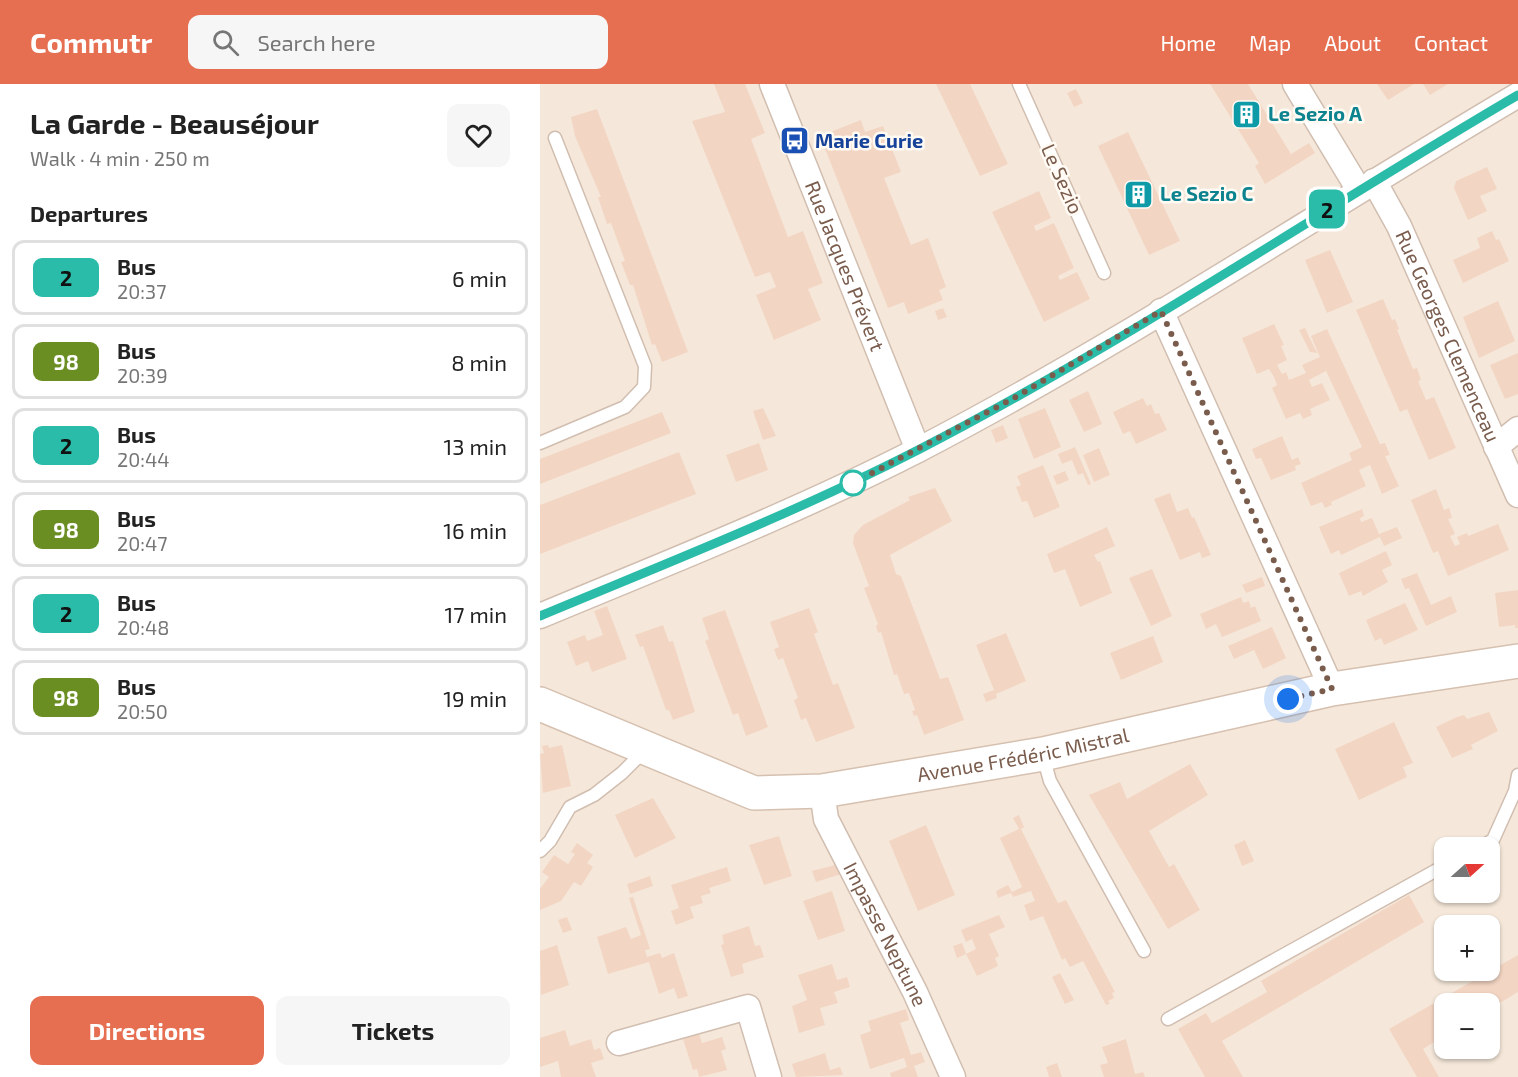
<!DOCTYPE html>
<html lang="en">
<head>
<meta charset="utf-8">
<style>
	body { margin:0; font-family:"Exo 2",sans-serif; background:#f6f6f6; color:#222; height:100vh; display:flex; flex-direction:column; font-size:22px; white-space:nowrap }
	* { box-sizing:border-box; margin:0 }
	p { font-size:20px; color:#767676 }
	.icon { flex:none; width:33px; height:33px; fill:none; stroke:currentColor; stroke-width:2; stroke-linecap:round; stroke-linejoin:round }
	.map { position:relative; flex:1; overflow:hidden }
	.panel { display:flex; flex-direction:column; background:#fff; width:540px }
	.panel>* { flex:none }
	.badge { padding:0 12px; border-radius:9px; font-size:21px; line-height:39px }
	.needle { width:39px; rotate:69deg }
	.fabs { position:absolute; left:894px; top:753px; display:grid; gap:12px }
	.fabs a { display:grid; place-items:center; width:66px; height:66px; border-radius:12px; background:#fff; box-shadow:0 2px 4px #0004; font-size:30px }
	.you { position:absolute; width:30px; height:30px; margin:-15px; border:4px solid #fff; border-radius:50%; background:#1a73e8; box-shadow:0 0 0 9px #1a73e833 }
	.map>.badge { position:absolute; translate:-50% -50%; box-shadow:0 0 0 3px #fff }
	h2 { padding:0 30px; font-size:22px; line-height:54px }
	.round { display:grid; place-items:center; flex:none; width:63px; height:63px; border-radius:12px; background:#f6f6f6 }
	.headline { display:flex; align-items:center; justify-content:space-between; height:102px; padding:0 30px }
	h1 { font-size:28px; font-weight:700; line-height:45px }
	.button { display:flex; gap:12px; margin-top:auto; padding:12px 30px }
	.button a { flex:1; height:69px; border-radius:12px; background:#e76f51; color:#fff; font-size:24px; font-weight:700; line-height:69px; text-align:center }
	.button a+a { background:#f6f6f6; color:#222 }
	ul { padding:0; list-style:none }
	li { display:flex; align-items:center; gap:18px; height:75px; margin:0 12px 9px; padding:0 18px; border:3px solid #e0e0e0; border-radius:12px }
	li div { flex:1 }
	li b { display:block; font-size:22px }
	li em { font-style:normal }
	li .badge { min-width:66px; font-weight:700; text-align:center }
	header { display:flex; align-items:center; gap:36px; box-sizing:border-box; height:84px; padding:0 30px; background:#e76f51; color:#fff }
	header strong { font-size:28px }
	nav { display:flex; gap:33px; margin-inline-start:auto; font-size:21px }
	.search { width:420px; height:54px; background:#f6f6f6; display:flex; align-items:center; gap:15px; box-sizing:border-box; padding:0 21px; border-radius:12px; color:#767676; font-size:22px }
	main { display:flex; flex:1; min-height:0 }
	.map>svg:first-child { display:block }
	.residential { fill:#f5e8da; fill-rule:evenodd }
	.building { fill:#f3d5c3 }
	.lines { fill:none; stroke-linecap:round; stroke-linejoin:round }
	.lane-casing { stroke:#d1beb0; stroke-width:15 }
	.street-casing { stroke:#d1beb0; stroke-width:27 }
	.secondary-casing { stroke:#d6c0b0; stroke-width:36 }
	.lane { stroke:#fff; stroke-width:12 }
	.street { stroke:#fff; stroke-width:24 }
	.secondary { stroke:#fff; stroke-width:33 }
	.line-casing { stroke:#fff; stroke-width:14 }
	.line { stroke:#2abca8; stroke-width:9 }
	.walk { stroke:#7a5c4d; stroke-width:6; stroke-dasharray:0 10.8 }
	.stop-dot { fill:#fff; stroke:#2abca8; stroke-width:3 }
	.labels { text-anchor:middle; stroke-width:5; stroke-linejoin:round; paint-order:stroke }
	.culture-label { font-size:20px; font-weight:bold; fill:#0d838f; stroke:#fffaf3; text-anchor:start }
	.transit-label { font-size:20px; font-weight:bold; fill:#164399; stroke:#fffaf3; text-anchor:start }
	.street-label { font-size:20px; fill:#7a5c4d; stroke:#fffaf3 }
</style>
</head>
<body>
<header>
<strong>Commutr</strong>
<div class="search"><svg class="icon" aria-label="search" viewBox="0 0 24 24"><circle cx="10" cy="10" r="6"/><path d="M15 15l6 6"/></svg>Search here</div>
<nav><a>Home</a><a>Map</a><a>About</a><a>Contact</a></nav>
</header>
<main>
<section class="panel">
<div class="headline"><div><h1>La Garde - Beauséjour</h1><p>Walk · 4 min · 250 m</p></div><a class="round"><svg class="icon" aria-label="heart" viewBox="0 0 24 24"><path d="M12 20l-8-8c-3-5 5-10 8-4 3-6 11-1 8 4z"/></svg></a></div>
<h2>Departures</h2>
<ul>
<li><span class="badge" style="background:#2abca8;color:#111">2</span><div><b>Bus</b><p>20:37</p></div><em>6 min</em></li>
<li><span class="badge" style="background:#6b8e23;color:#fff">98</span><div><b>Bus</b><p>20:39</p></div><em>8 min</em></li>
<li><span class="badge" style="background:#2abca8;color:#111">2</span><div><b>Bus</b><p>20:44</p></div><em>13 min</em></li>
<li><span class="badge" style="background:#6b8e23;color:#fff">98</span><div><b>Bus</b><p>20:47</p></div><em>16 min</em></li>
<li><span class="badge" style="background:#2abca8;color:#111">2</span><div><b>Bus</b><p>20:48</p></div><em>17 min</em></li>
<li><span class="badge" style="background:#6b8e23;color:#fff">98</span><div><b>Bus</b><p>20:50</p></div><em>19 min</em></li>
</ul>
<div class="button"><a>Directions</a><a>Tickets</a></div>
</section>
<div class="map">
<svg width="978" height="993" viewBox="0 0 978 993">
	<rect width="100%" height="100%" fill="#fdf6ec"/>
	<path class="residential" d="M0,0H978V993H0ZM904,764H950V808H904ZM904,842H950V886H904ZM904,920H950V964H904Z"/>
	<g class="building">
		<polygon points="174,0 205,0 225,49 211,55 248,153 263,147 283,199 268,205 281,236 234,256 216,211 236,203 230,188 215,193 152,37 185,28"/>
		<polygon points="396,0 430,0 468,80 440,92"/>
		<polygon points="670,0 708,0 751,70 769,59 775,69 725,100 715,82 719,79"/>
		<polygon points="837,0 874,0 848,16"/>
		<polygon points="883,0 908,0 890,11"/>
		<polygon points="536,5 543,19 534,23 527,9"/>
		<polygon points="57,25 148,268 122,278 115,260 112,261 93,201 90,201 81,178 85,177 71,139 67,140 58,113 61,113 35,52 31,33"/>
		<polygon points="321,36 325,48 343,42 361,88 344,94 371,161 388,154 406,203 399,206 403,216 368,230 364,218 348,224 280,52"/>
		<polygon points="588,48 640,157 609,171 558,62"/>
		<polygon points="947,83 957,105 940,112 947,127 928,136 914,104 916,97"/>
		<polygon points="499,107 511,134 494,142 496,147 514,139 534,184 518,192 520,196 537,188 550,215 504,238 452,128"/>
		<polygon points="952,147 956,156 959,155 969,177 923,199 913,176 940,164 937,154"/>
		<polygon points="790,166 813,218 787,229 765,176"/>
		<polygon points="843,215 852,236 855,235 859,245 857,246 873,285 877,284 881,296 878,297 886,316 894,313 916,364 889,376 867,325 860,328 816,226"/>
		<polygon points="958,217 975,257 939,274 923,233"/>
		<polygon points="403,224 407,233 398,236 395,227"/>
		<polygon points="734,240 744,261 741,262 747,276 737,281 742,290 746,288 749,296 766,289 762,281 780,273 771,252 787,245 840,360 845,359 850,371 845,372 859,402 842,410 830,381 819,386 826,402 791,418 792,421 785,424 782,418 771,422 761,399 812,376 809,369 822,363 786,287 769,296 772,303 782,299 790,316 770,325 772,331 763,335 760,329 746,335 732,304 737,301 734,293 729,285 717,290 702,254"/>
		<polygon points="765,244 775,265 778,269 770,268 759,246"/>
		<polygon points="978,269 978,310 965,315 950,281"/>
		<polygon points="548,307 562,340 544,348 529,316"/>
		<polygon points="603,314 607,322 611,320 615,330 619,329 627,346 596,360 590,347 583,350 573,328"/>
		<polygon points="223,324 236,352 223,356 213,327"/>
		<polygon points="505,324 521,363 494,375 478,335"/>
		<polygon points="122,328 131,349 0,400 0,375"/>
		<polygon points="463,341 468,354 456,359 451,346"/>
		<polygon points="742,352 752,376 758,373 761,380 755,382 756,386 731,396 721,374 716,375 712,365"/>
		<polygon points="219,359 228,386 196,398 186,371"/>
		<polygon points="535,363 551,400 548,401 543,389 538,391 532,376 522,380 518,370"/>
		<polygon points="559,364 570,391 554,398 543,371"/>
		<polygon points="139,368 156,410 0,470 0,421"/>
		<polygon points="503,381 520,423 494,434 487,417 482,418 476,403 481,401 477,392"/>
		<polygon points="525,387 529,396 517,401 513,392"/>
		<polygon points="395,404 412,437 350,471 356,490 361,492 400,595 408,593 424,636 384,651 377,631 374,632 372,627 375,626 369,609 364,610 357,590 354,591 341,548 338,549 336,542 338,540 324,504 329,502 313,459 314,451 323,441 370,416 368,413"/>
		<polygon points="896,405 904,426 909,424 912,434 908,435 915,450 910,452 915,462 920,460 917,453 927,449 928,452 958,440 969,466 908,492 898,467 893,469 871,416"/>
		<polygon points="630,409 637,428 648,424 652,434 654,433 671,471 662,474 660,468 640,476 614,415"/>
		<polygon points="822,425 824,432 820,434 821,438 832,434 839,450 857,443 862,454 844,462 840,453 801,471 799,466 791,470 779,443"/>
		<polygon points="567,443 575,462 554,471 558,478 560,477 572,509 540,523 525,485 514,489 507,470"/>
		<polygon points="846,467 852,481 842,486 848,498 823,512 821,507 809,512 799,489"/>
		<polygon points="612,485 632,532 611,542 589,494"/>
		<polygon points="877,489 891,521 911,512 917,528 886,542 869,504 865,505 861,495"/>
		<polygon points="722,493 725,502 706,509 702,501"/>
		<polygon points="978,506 978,544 975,544 975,541 959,543 955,509"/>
		<polygon points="701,513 703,519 709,517 711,524 715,522 721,537 682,553 676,540 666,545 660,530"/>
		<polygon points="865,519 878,546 844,561 841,554 835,557 826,536"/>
		<polygon points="67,522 87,575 52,588 48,577 36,582 27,558 45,551 47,557 63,551 54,527"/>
		<polygon points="269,524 278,548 274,550 293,601 298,599 315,644 276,658 266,634 261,636 254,616 258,614 243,574 238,576 234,565 239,563 230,538"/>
		<polygon points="185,526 228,643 206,652 198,629 193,631 165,557 169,555 162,534"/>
		<polygon points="123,541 129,558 133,557 155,628 133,636 129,626 126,626 103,562 100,563 95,551"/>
		<polygon points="732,543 746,574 723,585 714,566 694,575 688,562"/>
		<polygon points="466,549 486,597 456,610 457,614 446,618 443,610 454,606 436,561"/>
		<polygon points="613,552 623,578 581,596 570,569"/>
		<polygon points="949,628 958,647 931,661 933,665 912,674 896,643 917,633 924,631 927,635"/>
		<polygon points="854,638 873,679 863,683 867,693 819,716 795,665"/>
		<polygon points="8,661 9,664 22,661 31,702 3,709 0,670 4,669 2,662"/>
		<polygon points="650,680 668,711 609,747 629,783 634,780 660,826 628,845 549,711 580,698 587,715"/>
		<polygon points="113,714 136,754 95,774 75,731"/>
		<polygon points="479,731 484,743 481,745 518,819 526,816 575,908 572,909 574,914 568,917 570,920 566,921 543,877 530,883 525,874 522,876 503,832 490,837 484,821 495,817 491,807 473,813 471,809 458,814 456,807 468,801 472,808 482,803 460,754 479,745 473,734"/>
		<polygon points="386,741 415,811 378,827 349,757"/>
		<polygon points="239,752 252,792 224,801 209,761"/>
		<polygon points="705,756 714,777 702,782 694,761"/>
		<polygon points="37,759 53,771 47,779 53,783 41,802 34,798 21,817 0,826 0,805 9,793 2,788 14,771 28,780 35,770 31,768"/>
		<polygon points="295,781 301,790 276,798 272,787"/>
		<polygon points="187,783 191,797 169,804 171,809 161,812 163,819 150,823 154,834 136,841 131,827 139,824 131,801"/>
		<polygon points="110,792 113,802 90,810 87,800"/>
		<polygon points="292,807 305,847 278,856 263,817"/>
		<polygon points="869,811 884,838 682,957 703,993 665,993 638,945 666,929 672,939 727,908 721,897"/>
		<polygon points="93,813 110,865 105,866 107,873 120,869 122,874 134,869 148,912 138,915 134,904 119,910 109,878 68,890 57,853 86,843 91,855 101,851 89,814"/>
		<polygon points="459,831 465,843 449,850 459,872 455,874 458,882 437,892 426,870 436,865 432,855 426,858 421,846"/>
		<polygon points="27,833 32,846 23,849 18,836"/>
		<polygon points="209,842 215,862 220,861 224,873 202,880 204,889 191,893 181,861 184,860 182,851"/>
		<polygon points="422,859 426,870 417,874 413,862"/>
		<polygon points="17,861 29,901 1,911 0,867"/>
		<polygon points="978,871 978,908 950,925 950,920 904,920 904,952 883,965 899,993 877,993 849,945"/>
		<polygon points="292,880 297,896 307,893 310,903 294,908 298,919 280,924 285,941 259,949 252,922 267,916 258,891"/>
		<polygon points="520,889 534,916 525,920 512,893"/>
		<polygon points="366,925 369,936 360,939 371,971 381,968 385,978 374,982 378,993 351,993 350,989 367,983 364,974 330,985 320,951 331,947 328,937"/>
		<polygon points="25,946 30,962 51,955 54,966 60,964 64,975 51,979 56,993 21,993 18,977 0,983 0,954"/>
		<polygon points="159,950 162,959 182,953 186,965 181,967 187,986 159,993 157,985 153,986 143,955"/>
		<polygon points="586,955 595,990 603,988 605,993 564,993 560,981 568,979 562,963"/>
		<polygon points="285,969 290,986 300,983 303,991 256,993 252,980"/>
		<polygon points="517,979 522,993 509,993 506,983"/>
	</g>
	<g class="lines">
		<defs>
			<g id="lane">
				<polyline points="479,0 564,189"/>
				<polyline points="0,359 85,323 104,303 105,282 15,54"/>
				<polyline points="503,672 510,697 604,867"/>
				<polyline points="939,764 953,756 975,707 978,691"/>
				<polyline points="0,767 10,757 30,723 54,711 82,689 105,666"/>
				<polyline points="628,935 904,782"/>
			</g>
			<g id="street">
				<path id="s1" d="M232,0L378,366"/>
				<polyline points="755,0 819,106"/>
				<path id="s2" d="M834,97L859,142L978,411"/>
				<polyline points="621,227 792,605"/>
				<polyline points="956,363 978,345"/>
				<path d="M0,532C127,479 255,429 378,366C584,259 778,129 978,11"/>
				<path id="s3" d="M282,707L286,735L375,908L413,993"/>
				<polyline points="79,959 208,923 229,993"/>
			</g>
			<g id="secondary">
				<path id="s4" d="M0,620L214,709L282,707L503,670L792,605L978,577"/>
			</g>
		</defs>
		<use href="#lane" class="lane-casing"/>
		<use href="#street" class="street-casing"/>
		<use href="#secondary" class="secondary-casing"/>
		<use href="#lane" class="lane"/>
		<use href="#street" class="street"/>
		<use href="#secondary" class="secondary"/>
	</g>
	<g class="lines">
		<defs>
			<path id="line" d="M0,532C127,479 255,429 378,366C584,260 778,128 978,11"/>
		</defs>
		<use href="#line" class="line-casing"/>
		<use href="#line" class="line"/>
		<polyline class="walk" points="313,399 476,313 621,227 792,605 748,615"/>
	</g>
	<defs>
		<symbol id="building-square" viewBox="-11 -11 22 22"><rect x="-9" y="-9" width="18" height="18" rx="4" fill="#0f9aa8" stroke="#fffaf3"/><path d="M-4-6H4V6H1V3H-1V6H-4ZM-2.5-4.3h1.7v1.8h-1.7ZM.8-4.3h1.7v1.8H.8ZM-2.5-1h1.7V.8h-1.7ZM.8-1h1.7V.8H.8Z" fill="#fff"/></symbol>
		<symbol id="bus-square" viewBox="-11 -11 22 22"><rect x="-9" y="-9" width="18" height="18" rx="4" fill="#1a4fb4" stroke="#fffaf3"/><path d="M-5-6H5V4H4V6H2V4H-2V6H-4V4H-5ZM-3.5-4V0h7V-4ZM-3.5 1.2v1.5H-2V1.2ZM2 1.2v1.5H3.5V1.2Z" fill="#fff"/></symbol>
	</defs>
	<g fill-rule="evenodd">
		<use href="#building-square" x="690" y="14" width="33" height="33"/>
		<use href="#bus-square" x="238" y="40" width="33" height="33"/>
		<use href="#building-square" x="582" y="94" width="33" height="33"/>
	</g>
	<circle class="stop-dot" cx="313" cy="399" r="12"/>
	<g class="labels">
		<g class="culture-label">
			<text x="728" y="37">Le Sezio A</text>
			<text x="620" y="117">Le Sezio C</text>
		</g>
		<g class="transit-label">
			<text x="275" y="64">Marie Curie</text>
		</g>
		<g class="street-label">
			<text transform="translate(522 95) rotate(66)" y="7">Le Sezio</text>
			<text dy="7" stroke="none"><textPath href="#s1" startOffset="196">Rue Jacques Prévert</textPath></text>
			<text dy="7" stroke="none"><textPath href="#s2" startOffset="172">Rue Georges Clemenceau</textPath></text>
			<text dy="7" stroke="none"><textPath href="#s4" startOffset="504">Avenue Frédéric Mistral</textPath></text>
			<text dy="7" stroke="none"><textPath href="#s3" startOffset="158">Impasse Neptune</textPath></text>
		</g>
	</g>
</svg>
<div class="fabs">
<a><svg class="needle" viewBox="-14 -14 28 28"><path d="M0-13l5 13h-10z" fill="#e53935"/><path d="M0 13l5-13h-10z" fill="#767676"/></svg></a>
<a>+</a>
<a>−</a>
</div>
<div class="you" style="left:748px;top:615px"></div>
<b class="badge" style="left:787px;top:125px;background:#2abca8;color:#111">2</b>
</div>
</main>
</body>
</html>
